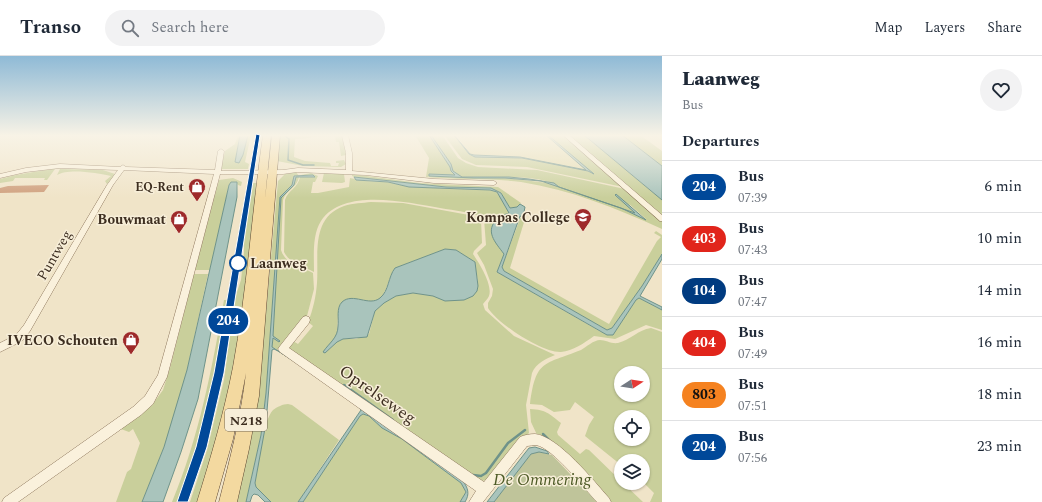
<!DOCTYPE html>
<html lang="en">
<head>
<meta charset="utf-8">
<style>
	body { margin:0; font-family:Spectral,serif; background:#f2f2f3; color:#1f2937; height:100vh; display:flex; flex-direction:column; font-size:15px; white-space:nowrap }
	* { box-sizing:border-box; margin:0 }
	p { font-size:13px; color:#747a83 }
	.icon { flex:none; width:22px; height:22px; fill:none; stroke:currentColor; stroke-width:2; stroke-linecap:round; stroke-linejoin:round }
	.map { position:relative; flex:1; overflow:hidden }
	.side { display:flex; flex-direction:column; background:#fff; width:380px }
	.side>* { flex:none }
	.badge { padding:0 8px; border-radius:13px; font-size:14px; line-height:26px }
	.needle { width:26px; rotate:78deg }
	.controls { position:absolute; left:614px; top:310px; display:grid; gap:8px }
	.controls a { display:grid; place-items:center; width:36px; height:36px; border-radius:50%; background:#fff; box-shadow:0 1px 3px #0004; font-size:20px }
	.map>.badge { position:absolute; translate:-50% -50%; box-shadow:0 0 0 2px #fff }
	h2 { padding:0 20px; font-size:15px; line-height:36px }
	.round { display:grid; place-items:center; flex:none; width:42px; height:42px; border-radius:21px; background:#f2f2f3 }
	.head { display:flex; align-items:center; justify-content:space-between; height:68px; padding:0 20px }
	h1 { font-size:19px; font-weight:800; line-height:30px }
	ul { padding:0; list-style:none }
	li { display:flex; align-items:center; gap:12px; height:52px; padding:0 20px; border-top:1px solid #e0e1e3 }
	li div { flex:1 }
	li b { display:block; font-size:15px }
	li em { font-style:normal }
	li .badge { min-width:44px; font-weight:700; text-align:center }
	header { display:flex; align-items:center; gap:24px; box-sizing:border-box; height:56px; padding:0 20px; background:#fff; border-bottom:1px solid #e0e1e3 }
	header strong { font-size:19px }
	nav { display:flex; gap:22px; margin-inline-start:auto; font-size:14px }
	.search { width:280px; height:36px; background:#f2f2f3; display:flex; align-items:center; gap:10px; box-sizing:border-box; padding:0 14px; border-radius:22px; color:#747a83; font-size:15px }
	main { display:flex; flex:1; min-height:0 }
	.map>svg:first-child { display:block }
	.farmland { fill:#e6deb5 }
	.green { fill:#c9cf9b; fill-rule:evenodd }
	.cemetery { fill:#bfc49a }
	.water { fill:#a9c4bc; stroke:#6f938a }
	.lines { fill:none; stroke-linecap:round; stroke-linejoin:round }
	.stream-far1 { stroke:#6f938a; stroke-width:1.5 }
	.stream { stroke:#6f938a; stroke-width:2.5 }
	.building { fill:#cf9f7d }
	.minor-casing { stroke:#8d765c; stroke-width:1 }
	.primary-casing { stroke:#5b4430; stroke-width:1 }
	.minor { fill:#faf1dc; fill-rule:evenodd }
	.primary { fill:#f3d9a0; fill-rule:evenodd }
	.line { fill:#004899; stroke:#fff }
	.stop-dot { fill:#fff; stroke:#004899; stroke-width:2 }
	.labels { text-anchor:middle; stroke-width:3; stroke-linejoin:round; paint-order:stroke }
	.far-poi-label { font-size:12px; font-weight:bold; fill:#3d2e20; stroke:#f7eed8; text-anchor:end }
	.shield { fill:#f7eed8; stroke:#756857; stroke-width:1 }
	.shield-label { font-size:13px; font-weight:bold; fill:#3d2e20 }
	.poi-label { font-size:14px; font-weight:bold; fill:#3d2e20; stroke:#f7eed8; text-anchor:end }
	.street-label { font-size:14px; fill:#3d2e20; stroke:#f7eed8 }
	.stop-label { font-size:14px; font-weight:bold; fill:#3d2e20; stroke:#f7eed8; text-anchor:start }
	.near-street-label { font-size:17px; fill:#3d2e20; stroke:#f7eed8 }
	.near-park-label { font-size:17px; font-style:italic; fill:#4d5a26; stroke:#f7eed8 }
</style>
</head>
<body>
<header>
<strong>Transo</strong>
<div class="search"><svg class="icon" aria-label="search" viewBox="0 0 24 24"><circle cx="10" cy="10" r="6"/><path d="M15 15l6 6"/></svg>Search here</div>
<nav><a>Map</a><a>Layers</a><a>Share</a></nav>
</header>
<main>
<div class="map">
<svg width="662" height="446" viewBox="0 0 662 446">
	<rect width="100%" height="100%" fill="#f0e4c8"/>
	<polygon class="farmland" points="456,79 546,79 587,114 520,101 474,99 470,98"/>
	<g class="green">
		<polygon points="238,79 240,79 235,106 238,107 243,99 248,79 251,79 245,106 249,108 248,113 222,113 221,111 225,95 235,88"/>
		<polygon points="278,79 343,79 346,99 341,100 339,86 336,86 335,80 311,81 310,82 295,83 294,101 305,105 330,107 331,110 338,110 339,107 336,107 336,105 344,104 346,108 341,111 303,110 277,105"/>
		<path d="M415,79H429L450,111L451,115L455,120L429,118L462,121L453,115L451,108L431,79H442L458,102L466,107L478,111L537,114L625,133L662,165V173C616,152 571,134 521,126C489,122 458,124 426,121L429,102ZM487,121C506,121 543,119 559,131L635,157L629,148L646,163L621,152L548,127L505,122H472Z"/>
		<polygon points="444,79 454,79 469,98 480,101 522,102 588,115 593,118 548,79 564,79 623,131 527,111 476,109 462,103"/>
		<polygon points="568,79 584,79 662,144 662,160 634,135"/>
		<polygon points="622,79 640,79 662,95 662,110"/>
		<path d="M55,113L47,124H44L45,122H15L13,125L0,127V123C18,118 36,115 55,113Z"/>
		<path d="M60,113L103,114L115,118L107,128L105,125L111,120C98,117 68,112 57,119Z"/>
		<polygon points="296,116 299,120 294,120 292,129 280,141 266,337 261,379 246,446 235,446 266,256 278,125 285,118"/>
		<path d="M311,117L318,120L315,126H313L311,137H318L349,131L350,122L366,125L388,126L409,131L490,134L497,136L509,157L508,158L500,160L493,168L504,198L497,216L601,276L614,277L636,244L639,242L662,254V274L646,269L615,283L594,280C584,287 573,295 561,296C542,297 497,267 488,252V247L492,240L493,233L484,209L477,197L486,189L484,163C471,155 455,155 440,152C408,147 344,131 321,165C312,179 314,200 314,216C303,210 290,208 284,196L285,144C288,134 298,132 300,121H314L313,119H301Z"/>
		<polygon points="324,117 344,118 345,126 342,127 322,126"/>
		<polygon points="352,118 419,127 498,131 521,147 517,151 510,152 501,137 491,132 446,131 354,121 352,120"/>
		<path d="M296,121H299C297,132 286,134 283,144L281,194C285,208 302,211 313,217L314,233L307,260L278,294L272,291L281,142L295,127Z"/>
		<polygon points="233,122 242,126 241,130 238,129 236,126 229,129 210,214 195,214 219,124"/>
		<polygon points="253,127 258,127 238,299 201,446 190,446 207,394 224,324 235,242 241,224 244,197 244,185"/>
		<path d="M371,146L403,147L469,159L481,164L482,187L474,195L473,198C479,207 493,229 489,240C488,243 485,245 483,248L485,254L514,280L555,299C546,303 536,307 532,317L526,349L529,377L488,424L480,425L287,294L293,285L298,288L313,270L308,266C313,254 316,240 317,227C319,200 310,162 344,150C353,147 363,147 371,146ZM445,193L456,194L475,206C475,216 480,225 477,235L433,240L413,237L396,240L384,247L375,255L369,278L356,283H343L337,286L325,297L337,278L338,258L359,243C363,244 368,246 372,246C386,246 388,221 395,212Z"/>
		<polygon points="521,160 523,161 525,163 510,212 609,268 657,185 661,181 654,177 656,175 662,179 662,198 642,230 612,272 607,274 504,215 502,211"/>
		<polygon points="194,218 208,218 187,314 177,353 164,391 142,446 116,446 127,416 131,413 140,387 133,373 129,376 121,373 152,349 163,334 170,312"/>
		<path d="M224,244H227C218,313 202,381 177,446H172C199,381 212,313 224,244Z"/>
		<path d="M651,272L662,276V446H650L654,437L643,426V405H621V409L585,380L589,369L594,361L575,346L570,354L554,356L542,349L530,348C536,303 544,309 581,294C586,291 594,284 600,284C606,284 611,288 618,287C630,284 638,274 651,272ZM621,317H643V339H621ZM621,361H643V383H621Z"/>
		<path d="M288,348L292,349L339,384L298,446H271L256,431L255,427C258,410 262,366 273,354C277,351 283,348 288,348Z"/>
		<path d="M530,353C547,354 548,357 561,367L557,376L558,379L580,398L586,393L589,394L621,425V427H623L643,446H608L538,381L531,366Z"/>
		<polygon points="363,358 369,360 382,372 402,383 461,427 466,436 460,446 303,446 360,360"/>
	</g>
	<polygon class="cemetery" points="539,396 552,399 572,420 574,418 600,446 494,446 527,402 531,398"/>
	<g class="water">
		<polygon points="240,79 248,79 243,99 239,107 235,106"/>
		<polygon points="429,79 431,79 451,108 453,115 462,121 509,121 529,123 554,127 559,131 635,157 615,139 616,138 646,164 621,152 541,125 505,122 474,122 429,120 429,118 455,119 451,115 450,111"/>
		<polygon points="454,79 470,98 474,99 520,101 586,114 546,79 548,79 594,118 588,115 522,102 475,101 469,98"/>
		<polygon points="584,79 622,79 662,110 662,144"/>
		<polygon points="313,119 315,121 296,121 294,129 281,142 273,280 280,285 279,286 273,282 272,291 306,313 278,295 274,293 272,294 266,367 255,427 256,431 271,446 265,446 258,439 254,438 252,440 250,446 246,446 261,379 266,337 280,141 292,129 294,120"/>
		<path d="M354,121L446,131L491,132L501,137L510,152L517,151L520,148L525,151L523,161L520,160L502,211L504,215L607,274L612,272L642,230L662,198V203L640,240L662,251V254L639,242L636,244L613,279H607L497,216L504,198C495,186 484,175 498,162C501,158 506,159 509,157L497,136L490,134L409,131L388,126L356,124Z"/>
		<polygon points="231,126 237,126 237,141 198,343 181,396 163,446 142,446 164,391 187,314 229,129"/>
		<path d="M445,193L456,194L475,206L478,230L477,235L473,240L464,244L445,245L433,240L413,237L396,240L384,247L375,255L367,281L343,283L337,286L325,297L323,296C329,287 338,282 338,270C339,263 336,252 342,246C353,236 369,251 380,242C389,235 388,221 395,212Z"/>
		<path d="M359,352L463,425C468,432 470,438 465,446H460L466,436L461,427L402,383L382,372L369,360L363,358L360,360L303,446H298L361,354Z"/>
		<polygon points="535,391 547,395 549,398 539,396 531,398 494,446 487,446 525,397 529,392"/>
	</g>
	<g class="lines">
		<polyline class="stream-far1" points="284,79 289,83 288,104 303,109 314,109"/>
		<g class="stream">
			<polyline points="344,329 393,364"/>
			<polyline points="543,378 549,384"/>
			<polyline points="473,419 481,420 486,417 508,387 525,374"/>
		</g>
	</g>
	<polygon class="building" points="49,129 44,136 0,137 0,132 8,130"/>
	<g class="lines">
		<defs>
			<g id="minor">
				<polygon points="342,79 348,79 352,97 352,115 434,123 494,125 497,127 494,129 434,127 366,119 297,116 283,118 220,118 167,321 153,348 141,359 18,446 2,446 4,442 133,351 145,340 158,319 214,118 124,114 113,129 30,275 22,285 0,296 0,287 16,279 24,269 107,129 118,114 60,112 26,116 0,122 0,118 26,112 60,108 120,111 123,109 126,111 215,114 218,95 221,93 224,95 221,115 283,114 298,112 346,114 346,97"/>
				<polygon points="563,79 569,79 662,159 662,165 660,165"/>
				<path d="M306,260L309,261L310,264L309,267L289,292L484,426L520,381C524,379 530,378 535,378C558,380 594,425 609,442L611,446H597C585,433 553,392 536,389C533,389 530,390 527,390L483,446H469L476,435L280,296L278,293L280,290L303,261Z"/>
			</g>
			<path id="primary" d="M263,79H271L265,143L272,79H280L259,340L249,393L237,446H219C230,403 241,361 246,317L233,383L215,446H197C211,401 224,357 233,311C247,235 252,156 263,79Z"/>
		</defs>
		<use href="#minor" class="minor-casing"/>
		<use href="#primary" class="primary-casing"/>
		<use href="#minor" class="minor"/>
		<use href="#primary" class="primary"/>
	</g>
	<linearGradient id="sky" x2="0" y2="1"><stop stop-color="#8fbad6"/><stop offset="0.56" stop-color="#f8f3e6"/><stop offset="1" stop-color="#f8f3e6" stop-opacity="0"/></linearGradient>
	<rect width="662" height="142" fill="url(#sky)"/>
	<polygon class="line" points="256,78 260,79 224,317 207,391 188,446 177,446 196,391 214,317"/>
	<defs>
		<symbol id="shop-pin" viewBox="-11 -11 22 30"><path d="M0 17L-7.5 6A9.5 9.5 0 1 1 7.5 6Z" fill="#9e2a2b" stroke="#f7eed8"/><path d="M-5-2.5h2.3a2.7 3.5 0 0 1 5.4 0H5L5.5 6h-11ZM-1.5-2.5h3a1.5 2.3 0 0 0-3 0Z" fill="#fff"/></symbol>
		<symbol id="school-pin" viewBox="-11 -11 22 30"><path d="M0 17L-7.5 6A9.5 9.5 0 1 1 7.5 6Z" fill="#9e2a2b" stroke="#f7eed8"/><path d="M0-5L7-2L0 1L-7-2ZM-4 1L0 2.5L4 1V4Q0 6-4 4Z" fill="#fff"/></symbol>
	</defs>
	<g fill-rule="evenodd">
		<use href="#shop-pin" x="187" y="121" width="20" height="27"/>
		<use href="#school-pin" x="573" y="151" width="20" height="27"/>
		<use href="#shop-pin" x="169" y="153" width="20" height="27"/>
		<use href="#shop-pin" x="121" y="274" width="20" height="27"/>
	</g>
	<circle class="stop-dot" cx="238" cy="207" r="8"/>
	<g class="labels">
		<g class="far-poi-label">
			<text x="184" y="135">EQ-Rent</text>
		</g>
		<rect class="shield" x="225" y="353" width="42" height="22" rx="3"/>
		<g class="shield-label">
			<text x="246" y="369">N218</text>
		</g>
		<g class="poi-label">
			<text x="570" y="166">Kompas College</text>
			<text x="166" y="168">Bouwmaat</text>
			<text x="118" y="289">IVECO Schouten</text>
		</g>
		<g class="street-label">
			<text transform="translate(54 199) rotate(-60)" y="5">Puntweg</text>
		</g>
		<g class="stop-label">
			<text x="250" y="212">Laanweg</text>
		</g>
		<g class="near-street-label">
			<text transform="translate(378 338) rotate(35)" y="6">Oprelseweg</text>
		</g>
		<g class="near-park-label">
			<text x="542" y="429">De Ommering</text>
		</g>
	</g>
</svg>
<div class="controls">
<a><svg class="needle" viewBox="-14 -14 28 28"><path d="M0-13l5 13h-10z" fill="#e53935"/><path d="M0 13l5-13h-10z" fill="#747a83"/></svg></a>
<a><svg class="icon" aria-label="locate" viewBox="0 0 24 24"><circle cx="12" cy="12" r="6"/><path d="M12 2v4M12 18v4M2 12h4M18 12h4"/></svg></a>
<a><svg class="icon" aria-label="layers" viewBox="0 0 24 24"><path d="M12 4l9 5-9 5-9-5zM3 14l9 5 9-5"/></svg></a>
</div>
<b class="badge" style="left:228px;top:265px;background:#004899;color:#fff">204</b>
</div>
<section class="side">
<div class="head"><div><h1>Laanweg</h1><p>Bus</p></div><a class="round"><svg class="icon" aria-label="heart" viewBox="0 0 24 24"><path d="M12 20l-8-8c-3-5 5-10 8-4 3-6 11-1 8 4z"/></svg></a></div>
<h2>Departures</h2>
<ul>
<li><span class="badge" style="background:#004899;color:#fff">204</span><div><b>Bus</b><p>07:39</p></div><em>6 min</em></li>
<li><span class="badge" style="background:#e1251b;color:#fff">403</span><div><b>Bus</b><p>07:43</p></div><em>10 min</em></li>
<li><span class="badge" style="background:#003b80;color:#fff">104</span><div><b>Bus</b><p>07:47</p></div><em>14 min</em></li>
<li><span class="badge" style="background:#e1251b;color:#fff">404</span><div><b>Bus</b><p>07:49</p></div><em>16 min</em></li>
<li><span class="badge" style="background:#f58220;color:#111">803</span><div><b>Bus</b><p>07:51</p></div><em>18 min</em></li>
<li><span class="badge" style="background:#004899;color:#fff">204</span><div><b>Bus</b><p>07:56</p></div><em>23 min</em></li>
</ul>
</section>
</main>
</body>
</html>
